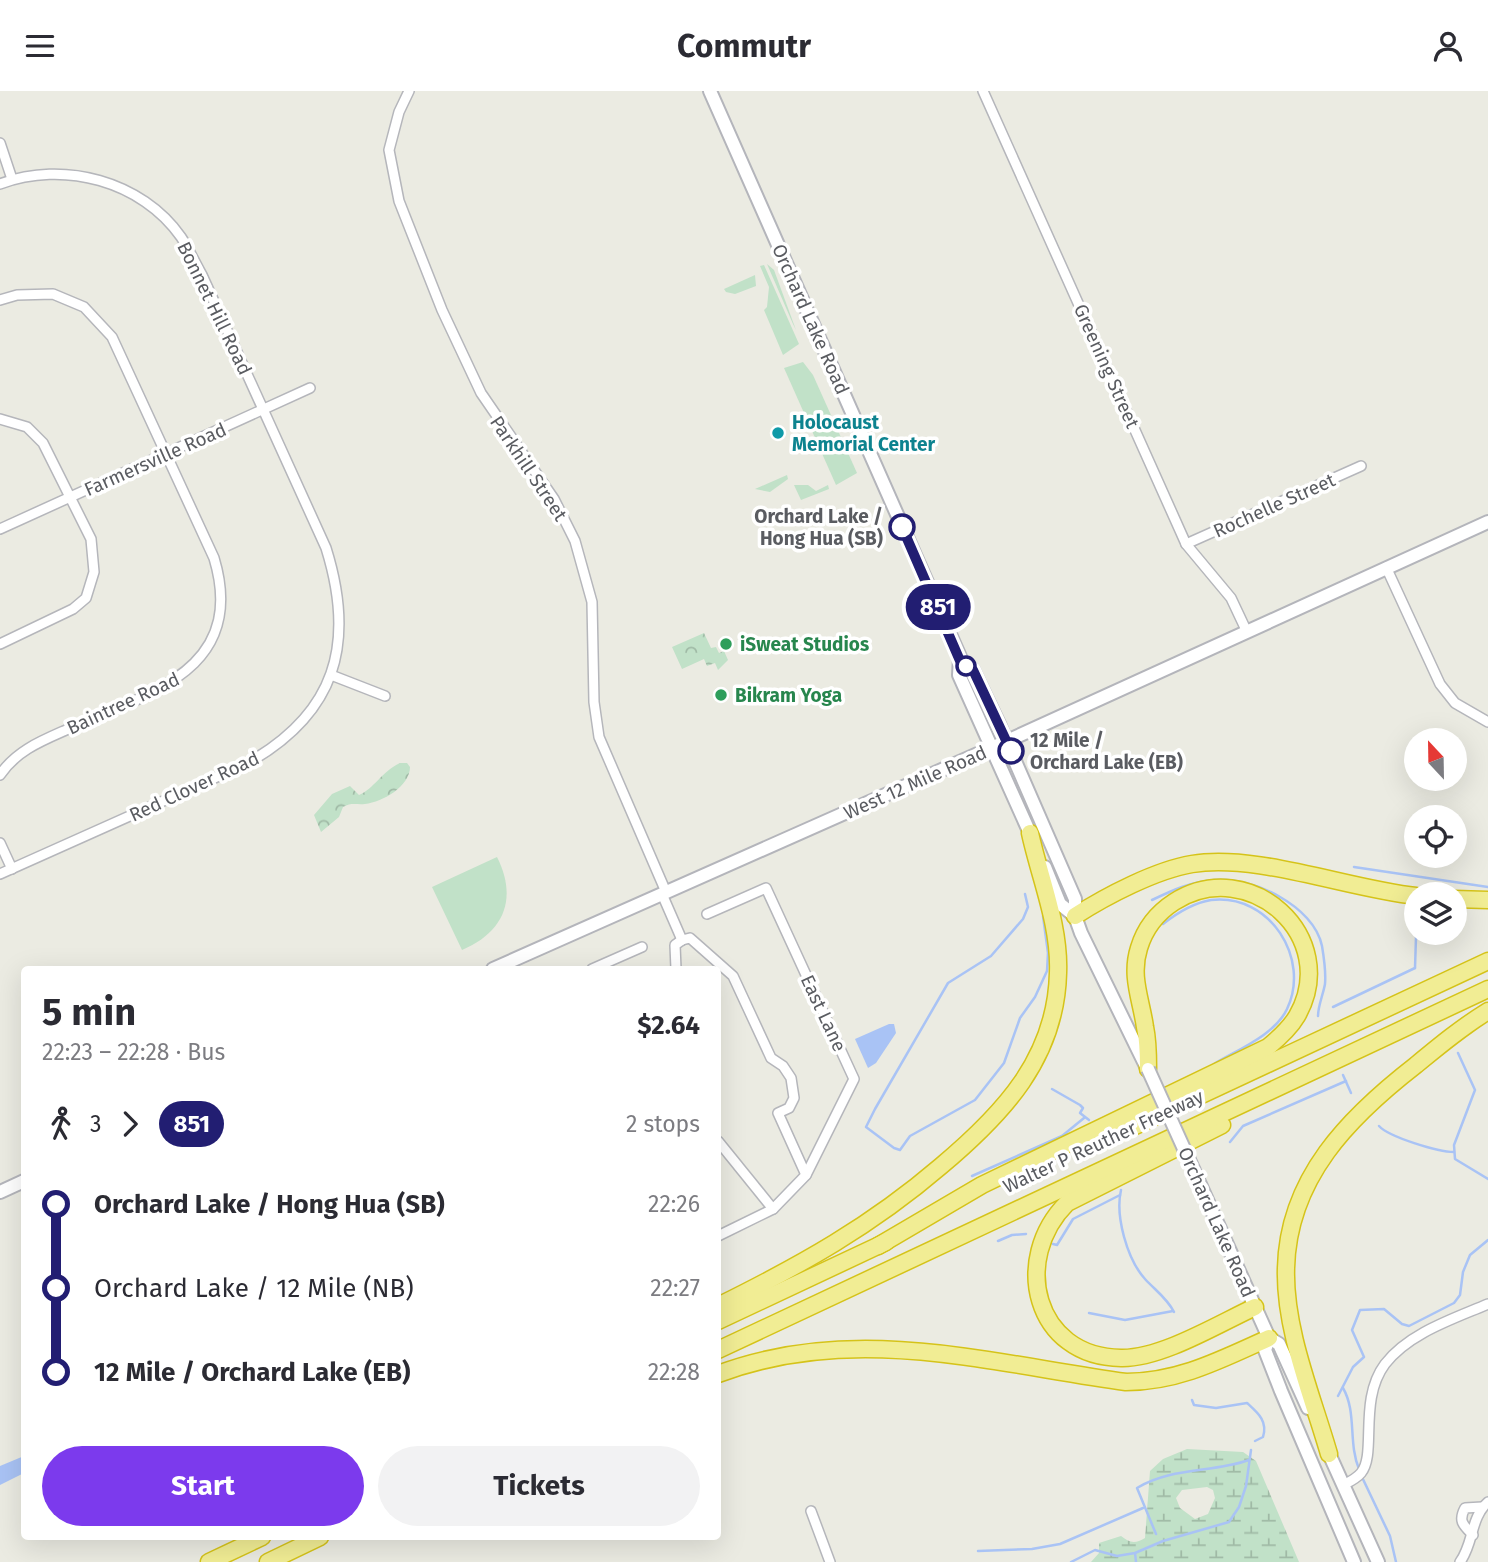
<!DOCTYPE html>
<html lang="en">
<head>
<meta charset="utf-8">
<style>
	body { margin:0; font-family:"Fira Sans",sans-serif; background:#f2f2f3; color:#2b2b33; height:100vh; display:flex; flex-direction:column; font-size:26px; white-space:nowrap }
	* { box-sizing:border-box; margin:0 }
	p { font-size:23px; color:#7c7c81 }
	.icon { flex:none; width:38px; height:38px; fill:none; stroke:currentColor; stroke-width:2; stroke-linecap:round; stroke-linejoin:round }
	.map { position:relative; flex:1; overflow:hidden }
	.panel { position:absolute; left:21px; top:875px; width:700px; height:574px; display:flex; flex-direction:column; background:#fff; border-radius:7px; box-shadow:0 7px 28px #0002 }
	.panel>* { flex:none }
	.badge { padding:0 14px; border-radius:23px; font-size:24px; line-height:46px }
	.needle { width:46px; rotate:338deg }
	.fabs { position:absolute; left:1404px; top:637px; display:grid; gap:14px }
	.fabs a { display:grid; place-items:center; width:63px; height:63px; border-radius:50%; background:#fff; box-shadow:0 7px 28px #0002; font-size:35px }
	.map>.badge { position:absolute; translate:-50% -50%; box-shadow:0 0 0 4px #fff }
	.legs { display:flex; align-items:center; gap:10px; height:77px; padding:0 21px; font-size:23px }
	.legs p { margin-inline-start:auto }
	.headline { display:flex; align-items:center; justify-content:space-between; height:119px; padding:0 21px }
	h1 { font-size:38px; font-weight:700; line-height:52px }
	.action { display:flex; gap:14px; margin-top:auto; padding:14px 21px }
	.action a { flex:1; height:80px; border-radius:42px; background:#7c3aed; color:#fff; font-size:28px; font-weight:700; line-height:80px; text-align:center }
	.action a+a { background:#f2f2f3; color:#2b2b33 }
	ul { padding:0 21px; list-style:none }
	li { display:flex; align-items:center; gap:24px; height:84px; font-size:26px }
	li i { display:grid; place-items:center; width:10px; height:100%; margin:0 9px; background:currentColor }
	li i::after { content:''; width:18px; height:18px; margin:-9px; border:5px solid; border-radius:50%; background:#fff }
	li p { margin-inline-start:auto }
	li:first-child i { background:linear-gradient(#0000 50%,currentColor 0) }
	li:last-child i { background:linear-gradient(currentColor 50%,#0000 0) }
	header { display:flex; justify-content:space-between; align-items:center; height:91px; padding:0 21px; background:#fff; font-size:32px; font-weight:700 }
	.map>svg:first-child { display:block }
	.grass { fill:#c1e1c8 }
	.forest { fill:url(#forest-crowns) }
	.wetland { fill:url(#wetland-marsh); fill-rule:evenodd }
	.water { fill:#a9c3f5 }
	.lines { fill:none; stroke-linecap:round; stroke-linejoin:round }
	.stream { stroke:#a9c3f5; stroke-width:2.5 }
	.street-casing { stroke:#b5b6bb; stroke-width:12 }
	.secondary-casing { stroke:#b4b5bb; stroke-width:16 }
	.highway-casing { stroke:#d5c319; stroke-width:19 }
	.street { stroke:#fff; stroke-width:9 }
	.secondary { stroke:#fff; stroke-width:12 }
	.highway { stroke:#f1ed94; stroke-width:16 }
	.secondary-bridge-casing { stroke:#b4b5bb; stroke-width:16; stroke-linecap:butt }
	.secondary-bridge { stroke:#fff; stroke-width:12 }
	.line-1-casing { stroke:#fff; stroke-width:16 }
	.line-1 { stroke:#221e72; stroke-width:10 }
	.culture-dot { fill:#0f9aa8; stroke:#fff; stroke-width:2.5 }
	.stop-1-dot { fill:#fff; stroke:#221e72; stroke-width:3.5 }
	.leisure-dot { fill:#2e9e5b; stroke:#fff; stroke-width:2.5 }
	.labels { text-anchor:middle; stroke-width:7; stroke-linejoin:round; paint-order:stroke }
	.street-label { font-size:19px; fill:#5a5c61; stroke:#fff }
	.culture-label { font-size:19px; font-weight:bold; fill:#0d838f; stroke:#fff; text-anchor:start }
	.stop-label { font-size:19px; font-weight:bold; fill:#5a5c61; stroke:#fff; text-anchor:end }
	.leisure-label { font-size:19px; font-weight:bold; fill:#27864d; stroke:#fff; text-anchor:start }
</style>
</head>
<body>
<header><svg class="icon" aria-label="menu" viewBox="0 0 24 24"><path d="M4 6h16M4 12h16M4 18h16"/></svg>Commutr<svg class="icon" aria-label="person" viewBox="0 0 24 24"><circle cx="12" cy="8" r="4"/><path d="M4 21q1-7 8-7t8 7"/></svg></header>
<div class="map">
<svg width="1488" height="1471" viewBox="0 0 1488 1471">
	<defs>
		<pattern id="forest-crowns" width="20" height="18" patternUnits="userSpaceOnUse" patternTransform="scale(1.75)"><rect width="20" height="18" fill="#c1e1c8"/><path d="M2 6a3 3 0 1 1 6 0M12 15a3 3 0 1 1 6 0" fill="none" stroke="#a0baa6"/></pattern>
		<pattern id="wetland-marsh" width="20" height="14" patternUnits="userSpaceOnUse" patternTransform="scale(1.75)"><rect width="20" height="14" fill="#c1e1c8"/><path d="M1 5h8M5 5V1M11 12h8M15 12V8" fill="none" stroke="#a0baa6"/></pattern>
	</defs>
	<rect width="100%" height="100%" fill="#ebebe2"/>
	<g class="grass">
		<polygon points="767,173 774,179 796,239 793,233"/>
		<polygon points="764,174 799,253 783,264 764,219 767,216 769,196 760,175"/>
		<polygon points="755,184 756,195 735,203 726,201 724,198"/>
		<polygon points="803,271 813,284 857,382 836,394 784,277"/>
		<polygon points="787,384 788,388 770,401 755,398"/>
		<polygon points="794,394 808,394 816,400 828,394 829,398 801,409"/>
		<path d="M497,766C518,808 504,841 462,859L432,796Z"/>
	</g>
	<g class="forest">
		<polygon points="704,542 711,557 716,556 719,562 724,560 728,569 718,579 715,572 707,575 704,568 682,578 672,556"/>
		<path d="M400,672H407L410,676C410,695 383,711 365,713C356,714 352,711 343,716L339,726L321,741L314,724L332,703L350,695L359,704C374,698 381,681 400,672Z"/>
	</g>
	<path class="wetland" d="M1187,1358L1243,1361L1256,1370L1299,1471H1091L1099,1462V1452L1121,1445C1130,1452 1135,1453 1145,1447L1150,1380L1163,1368ZM1207,1396L1213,1399L1215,1407L1208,1423L1195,1428L1180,1417L1176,1407L1182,1399Z"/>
	<g class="water">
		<polygon points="889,933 894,933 896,942 876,972 868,977 855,948"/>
		<polygon points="24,1365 24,1382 0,1394 0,1375"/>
	</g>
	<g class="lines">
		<g class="stream">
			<polyline points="1354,776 1488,796"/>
			<polyline points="1025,803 1028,816 1023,828 991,865 948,892 875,1018 866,1036 894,1057 900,1059 910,1045 975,1009 1004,972 1020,927 1035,906 1047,880 1048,862 1043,825"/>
			<path d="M1152,809C1173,799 1190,791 1214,789C1252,785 1314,815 1322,855C1324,867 1326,882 1325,893C1323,904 1318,915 1318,925"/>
			<path d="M1163,833C1177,822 1193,812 1211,809C1270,802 1311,868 1287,918C1275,944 1237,959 1214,973"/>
			<polyline points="1415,877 1416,846"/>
			<polyline points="1333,916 1415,877"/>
			<polyline points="1458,962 1475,999 1454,1054 1455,1068 1488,1088"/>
			<polyline points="1343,984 1351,1002"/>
			<polyline points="1052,998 1080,1014 1083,1017 1080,1022 1089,1029"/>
			<path d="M1379,1035C1389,1046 1438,1061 1454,1061"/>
			<polyline points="1230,1051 1243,1035 1346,990"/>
			<polyline points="972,1085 1062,1045 1084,1027"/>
			<path d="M1121,1099C1115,1125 1127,1168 1145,1188C1155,1199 1167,1207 1174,1221"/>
			<polyline points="998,1150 1012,1144 1026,1143"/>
			<polyline points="1053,1153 1057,1154 1073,1128 1120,1104"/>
			<polyline points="1089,1222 1125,1229 1173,1220"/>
			<path d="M1343,1297C1357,1321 1348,1352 1359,1378"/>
			<polyline points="1338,1305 1353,1276 1364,1266 1352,1239 1360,1219 1384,1218 1402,1233 1409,1235 1454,1212 1460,1204 1463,1181 1470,1164 1488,1149"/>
			<path d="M1192,1309L1194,1314L1216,1317L1247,1312C1258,1322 1268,1330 1263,1346L1255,1350"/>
			<polyline points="1361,1384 1390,1445 1396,1471"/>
			<path d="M1156,1443L1137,1397C1172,1376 1212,1382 1249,1369"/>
			<polyline points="978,1460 1032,1458 1060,1453 1143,1417"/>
			<polyline points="1135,1462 1136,1471"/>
			<polyline points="1071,1471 1095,1459 1117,1465 1135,1462 1163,1450 1229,1431 1239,1416 1246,1395 1251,1359"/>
		</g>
		<defs>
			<g id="street">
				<polyline points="409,0 399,21 389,59 399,110 442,219 481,302 554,408 575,450 592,511 594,611 599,646 666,801"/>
				<polyline points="983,0 1186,453 1231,507 1247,541"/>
				<polyline points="0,52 12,88"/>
				<path d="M0,93C63,69 142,90 181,146C189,158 195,172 202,184L326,457C356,553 336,623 246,673L0,783"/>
				<path d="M0,209L17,204L53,203L84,216L112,246L214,467C248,580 147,603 66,639C41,650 16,660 0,684"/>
				<polyline points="0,328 27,336 43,352 91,448 94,481 86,507 73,518 0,553"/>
				<polyline points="0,438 310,297"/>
				<polyline points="1186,453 1361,375"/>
				<polyline points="1386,476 1440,593 1455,612 1488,631"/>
				<polyline points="331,584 385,605"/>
				<polyline points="0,752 12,778"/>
				<polyline points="662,803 682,849"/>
				<polyline points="707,823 766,797 854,988 806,1084 773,1118 718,1145"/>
				<polyline points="682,849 690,847 733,885 771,967 783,975 791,987 794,1007 789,1017 778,1022 806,1084"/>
				<polyline points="592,878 642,856"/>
				<polyline points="676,878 675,854 682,849"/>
				<polyline points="718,1050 773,1118"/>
				<path d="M1343,1394C1349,1391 1356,1388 1361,1382C1377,1363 1358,1309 1385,1273C1409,1242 1453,1228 1488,1213"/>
				<polyline points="811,1420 830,1471"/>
				<path d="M1473,1444C1463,1434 1458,1430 1465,1417L1482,1416"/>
				<path d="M1460,1471C1474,1452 1470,1427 1488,1411"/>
			</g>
			<g id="secondary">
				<polyline points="710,0 960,566 959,584 1033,749"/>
				<polyline points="961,572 973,579 998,631 1075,808 1075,825 1081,842 1146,975"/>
				<polyline points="1045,776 1060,813 1075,825"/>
				<polyline points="493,878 1007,650 1488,431"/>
				<polyline points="1194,1080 1269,1247 1279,1253 1308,1317"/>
				<polyline points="0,1101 24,1090"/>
				<polyline points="1269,1247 1265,1259 1281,1300 1354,1471"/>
				<polyline points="1326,1356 1378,1471"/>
			</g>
			<g id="highway">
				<polyline points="1454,808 1488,809"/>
				<path d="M1075,825C1106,805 1156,779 1192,773C1256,762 1349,798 1416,805"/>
				<path d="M1222,1034L1067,1112C1011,1168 1034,1266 1121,1267C1161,1268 1218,1233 1255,1216"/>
				<polyline points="1103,1050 1488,870"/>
				<path d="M878,1155L982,1094L1268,956C1279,947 1290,937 1297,925C1342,846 1249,763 1174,811C1157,822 1145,837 1139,857C1130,885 1141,908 1145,936C1148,950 1148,964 1148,978"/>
				<path d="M718,1215C801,1174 871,1135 941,1075C1003,1023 1056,967 1058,882C1060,834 1040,788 1030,742"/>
				<polyline points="718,1230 886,1151"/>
				<polyline points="718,1259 1488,898"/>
				<path d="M718,1283C854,1232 988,1272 1126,1291C1179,1291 1222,1268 1269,1247"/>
				<path d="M1329,1363C1312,1304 1284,1238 1286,1177C1288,1087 1349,1026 1416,974C1439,955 1462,936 1488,920"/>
				<polyline points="209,1471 262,1446"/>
				<polyline points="268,1471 320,1446"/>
			</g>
		</defs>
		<use href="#street" class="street-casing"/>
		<use href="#secondary" class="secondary-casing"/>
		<use href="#highway" class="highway-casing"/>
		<use href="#street" class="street"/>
		<use href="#secondary" class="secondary"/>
		<use href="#highway" class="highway"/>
		<defs>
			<polyline id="secondary-bridge" points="1148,978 1194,1080"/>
		</defs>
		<use href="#secondary-bridge" class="secondary-bridge-casing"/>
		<use href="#secondary-bridge" class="secondary-bridge"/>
	</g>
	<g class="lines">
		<defs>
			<polyline id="line-1" points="902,436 961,572 973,579 1011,660"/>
		</defs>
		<use href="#line-1" class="line-1-casing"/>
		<use href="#line-1" class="line-1"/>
	</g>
	<circle class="culture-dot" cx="778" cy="342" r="7"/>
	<g class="stop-1-dot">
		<circle cx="902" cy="436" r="12"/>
		<circle cx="966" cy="575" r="9"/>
		<circle cx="1011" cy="660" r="12"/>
	</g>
	<g class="leisure-dot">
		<circle cx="726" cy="553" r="7"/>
		<circle cx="721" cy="604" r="7"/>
	</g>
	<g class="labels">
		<g class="street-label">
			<text transform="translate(215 217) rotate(64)" y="7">Bonnet Hill Road</text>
			<text transform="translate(811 228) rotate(66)" y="7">Orchard Lake Road</text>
			<text transform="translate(1107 275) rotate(66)" y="7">Greening Street</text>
			<text transform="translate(155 368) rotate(-24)" y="7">Farmersville Road</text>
			<text transform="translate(529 377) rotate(56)" y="7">Parkhill Street</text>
			<text transform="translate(1274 414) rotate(-24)" y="7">Rochelle Street</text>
			<text transform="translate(123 612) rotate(-25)" y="7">Baintree Road</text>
			<text transform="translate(915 691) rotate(-24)" y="7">West 12 Mile Road</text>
			<text transform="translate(194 695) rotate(-25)" y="7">Red Clover Road</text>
			<text transform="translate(824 922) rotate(65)" y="7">East Lane</text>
			<text transform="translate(1103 1050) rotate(-25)" y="7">Walter P Reuther Freeway</text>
			<text transform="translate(1217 1131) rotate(66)" y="7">Orchard Lake Road</text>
		</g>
		<g class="culture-label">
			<text x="792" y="338">Holocaust<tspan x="792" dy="22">Memorial Center</tspan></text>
		</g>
		<g class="stop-label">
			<text x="883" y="432">Orchard Lake /<tspan x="883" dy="22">Hong Hua (SB)</tspan></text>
			<text x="1030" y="656" text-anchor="start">12 Mile /<tspan x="1030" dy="22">Orchard Lake (EB)</tspan></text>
		</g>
		<g class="leisure-label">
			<text x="740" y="560">iSweat Studios</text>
			<text x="735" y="611">Bikram Yoga</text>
		</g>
	</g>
</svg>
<div class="fabs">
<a><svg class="needle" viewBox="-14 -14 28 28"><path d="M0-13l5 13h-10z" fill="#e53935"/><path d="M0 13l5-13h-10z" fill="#7c7c81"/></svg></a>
<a><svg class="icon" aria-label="locate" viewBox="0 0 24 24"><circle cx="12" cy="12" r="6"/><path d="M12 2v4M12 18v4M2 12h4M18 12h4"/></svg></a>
<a><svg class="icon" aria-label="layers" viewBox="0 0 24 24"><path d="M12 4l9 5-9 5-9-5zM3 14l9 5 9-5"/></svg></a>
</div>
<b class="badge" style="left:938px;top:516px;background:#221e72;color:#fff">851</b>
<section class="panel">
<div class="headline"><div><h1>5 min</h1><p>22:23 – 22:28 · Bus</p></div><b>$2.64</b></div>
<div class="legs"><svg class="icon" aria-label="walk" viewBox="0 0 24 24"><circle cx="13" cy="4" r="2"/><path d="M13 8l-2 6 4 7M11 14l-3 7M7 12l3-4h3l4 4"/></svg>3<svg class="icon" aria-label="forward" viewBox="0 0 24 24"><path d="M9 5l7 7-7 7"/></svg><b class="badge" style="background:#221e72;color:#fff">851</b><p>2 stops</p></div>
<ul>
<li><i style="color:#221e72"></i><b>Orchard Lake / Hong Hua (SB)</b><p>22:26</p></li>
<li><i style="color:#221e72"></i><span>Orchard Lake / 12 Mile (NB)</span><p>22:27</p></li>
<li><i style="color:#221e72"></i><b>12 Mile / Orchard Lake (EB)</b><p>22:28</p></li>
</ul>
<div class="action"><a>Start</a><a>Tickets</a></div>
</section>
</div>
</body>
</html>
